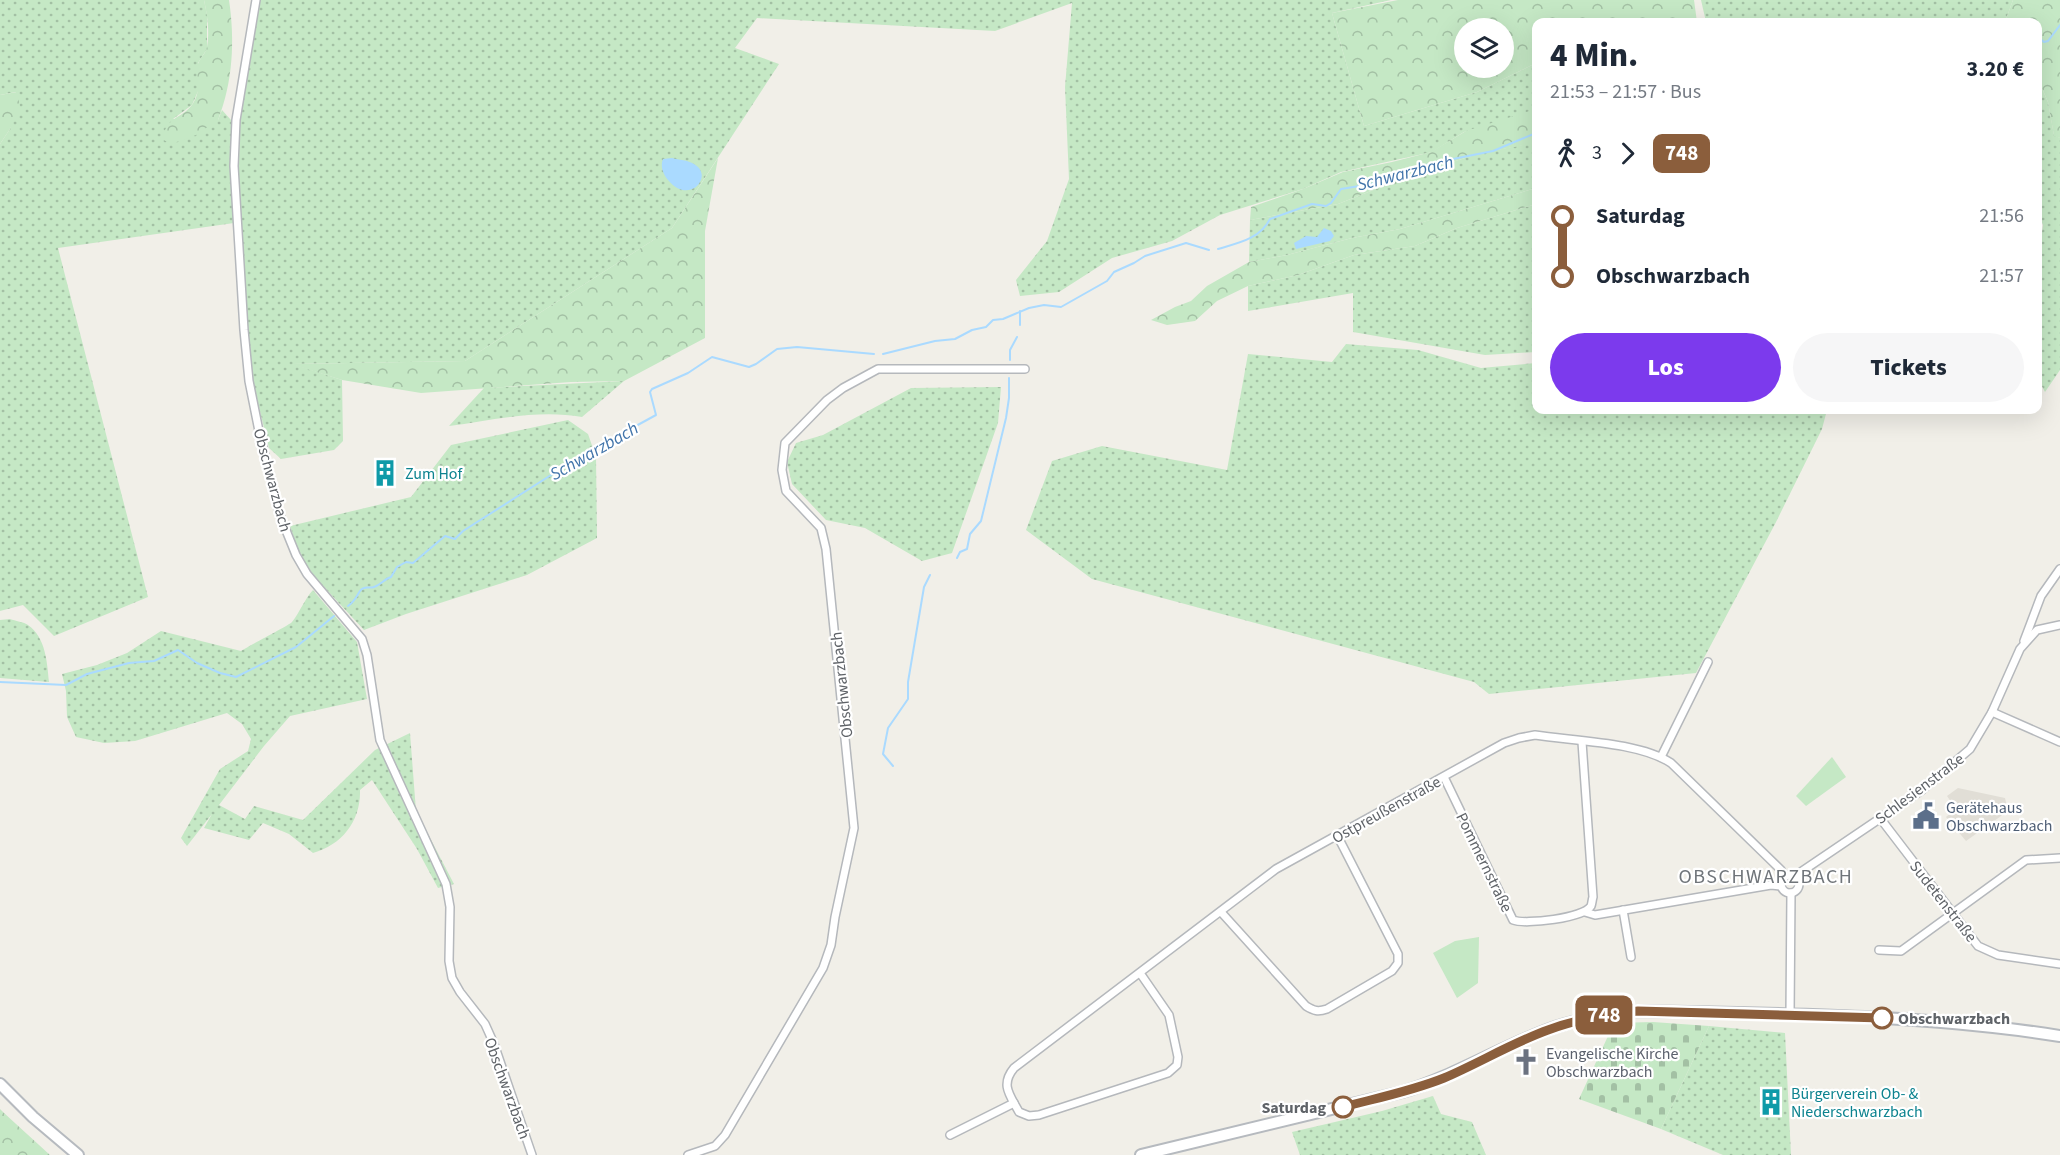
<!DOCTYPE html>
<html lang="de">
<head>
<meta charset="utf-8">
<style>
	body { margin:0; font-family:"Source Sans 3",sans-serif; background:#f6f6f7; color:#1f2937; height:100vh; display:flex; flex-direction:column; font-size:22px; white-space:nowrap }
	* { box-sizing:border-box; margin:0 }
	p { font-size:20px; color:#747a83 }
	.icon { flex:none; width:33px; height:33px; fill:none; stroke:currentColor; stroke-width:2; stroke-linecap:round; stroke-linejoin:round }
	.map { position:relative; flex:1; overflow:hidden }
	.drawer { position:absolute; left:1532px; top:18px; width:510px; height:396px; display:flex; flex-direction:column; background:#fff; border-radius:12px; box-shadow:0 6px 24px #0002 }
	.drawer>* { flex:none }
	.badge { padding:0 12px; border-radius:9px; font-size:21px; line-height:39px }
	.buttons { position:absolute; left:1454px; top:18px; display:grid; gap:12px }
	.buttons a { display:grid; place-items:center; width:60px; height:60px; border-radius:50%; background:#fff; box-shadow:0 6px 24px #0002; font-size:30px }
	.map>.badge { position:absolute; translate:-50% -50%; box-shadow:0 0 0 3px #fff }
	.legs { display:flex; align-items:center; gap:9px; height:66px; padding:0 18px; font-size:20px }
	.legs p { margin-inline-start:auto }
	.summary { display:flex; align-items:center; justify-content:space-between; height:102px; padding:0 18px }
	h1 { font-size:33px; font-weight:800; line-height:45px }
	.primary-button { display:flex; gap:12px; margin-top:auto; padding:12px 18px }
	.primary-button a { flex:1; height:69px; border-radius:36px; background:#7c3aed; color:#fff; font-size:24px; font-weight:800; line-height:69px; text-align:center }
	.primary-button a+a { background:#f6f6f7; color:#1f2937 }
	ul { padding:0 18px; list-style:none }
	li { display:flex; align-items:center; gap:21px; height:60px; font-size:22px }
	li i { display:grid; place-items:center; width:9px; height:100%; margin:0 8px; background:currentColor }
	li i::after { content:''; width:15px; height:15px; margin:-8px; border:4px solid; border-radius:50%; background:#fff }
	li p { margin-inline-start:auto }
	li:first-child i { background:linear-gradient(#0000 50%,currentColor 0) }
	li:last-child i { background:linear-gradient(currentColor 50%,#0000 0) }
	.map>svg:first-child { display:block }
	.education { fill:#e1ded6 }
	.grass { fill:url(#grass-dots) }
	.forest { fill:url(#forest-crowns); fill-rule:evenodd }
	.cemetery { fill:url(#cemetery-stones) }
	.park { fill:#c5e8c5 }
	.water { fill:#aadaff }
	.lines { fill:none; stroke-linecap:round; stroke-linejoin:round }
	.stream { stroke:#aadaff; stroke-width:2 }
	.minor-casing { stroke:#b5b8bc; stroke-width:10 }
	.secondary-casing { stroke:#b6babf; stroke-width:14 }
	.minor { stroke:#fff; stroke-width:7 }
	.secondary { stroke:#fff; stroke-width:10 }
	.line-1-casing { stroke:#fff; stroke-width:14 }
	.line-1 { stroke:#8b5e3c; stroke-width:9 }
	.stop-1-dot { fill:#fff; stroke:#8b5e3c; stroke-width:3 }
	.labels { text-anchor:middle; stroke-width:4.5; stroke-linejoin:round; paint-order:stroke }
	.culture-label { font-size:16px; fill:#0d838f; stroke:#fff; text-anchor:start }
	.street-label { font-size:16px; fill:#5f6368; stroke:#fff }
	.service-label { font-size:16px; fill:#4e5e75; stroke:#fff; text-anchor:start }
	.stop-label { font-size:16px; font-weight:bold; fill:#5f6368; stroke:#fff; text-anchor:start }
	.worship-label { font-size:16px; fill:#5b616d; stroke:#fff; text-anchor:start }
	.water-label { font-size:18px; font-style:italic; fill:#4174aa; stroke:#fff }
	.quarter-label { font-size:20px; letter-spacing:1.5px; fill:#70757a; stroke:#fff }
</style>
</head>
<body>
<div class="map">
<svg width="2060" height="1155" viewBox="0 0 2060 1155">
	<defs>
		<pattern id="grass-dots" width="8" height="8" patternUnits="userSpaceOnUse" patternTransform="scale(1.5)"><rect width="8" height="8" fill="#c5e8c5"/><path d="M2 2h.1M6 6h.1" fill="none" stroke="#a3c0a4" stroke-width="1.8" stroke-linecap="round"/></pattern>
		<pattern id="forest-crowns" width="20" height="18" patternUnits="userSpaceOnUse" patternTransform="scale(1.5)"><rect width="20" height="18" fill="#c5e8c5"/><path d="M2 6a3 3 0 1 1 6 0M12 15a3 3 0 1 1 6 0" fill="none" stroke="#a3c0a4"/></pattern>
		<pattern id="cemetery-stones" width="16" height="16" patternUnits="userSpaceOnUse" patternTransform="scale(1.5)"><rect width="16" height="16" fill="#c5e8c5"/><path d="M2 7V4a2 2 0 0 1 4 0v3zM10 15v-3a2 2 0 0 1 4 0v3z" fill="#a3c0a4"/></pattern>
	</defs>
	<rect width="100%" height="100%" fill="#f1efe8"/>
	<polygon class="education" points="1958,788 2005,798 2008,811 1966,841 1946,817 1956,809 1947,796"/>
	<g class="grass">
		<polygon points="0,0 204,0 207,15 207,49 198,63 199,89 192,105 173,119 218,120 222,110 231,120 234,223 58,248 148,597 54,636 23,605 0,611 0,144 10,129 16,92 0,95"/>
		<polygon points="260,0 1391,0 1332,13 1364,126 1477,92 1536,63 1536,111 1464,132 1432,152 1341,172 1303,189 1220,215 1172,241 1112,258 1059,292 1020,296 1016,280 1047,241 1069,179 1065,87 1072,3 995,31 757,18 735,48 779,64 672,228 465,361 293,364 342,380 343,441 334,450 281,459 269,448 252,379 238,208 240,120"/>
		<polygon points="1701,0 2013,0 2005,22 1706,22"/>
		<polygon points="2037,77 2048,102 2054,135 2060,138 2060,370 2045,392 2037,377 2037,287 2040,276 2037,271 2037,234 2042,232 2043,225 2037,212"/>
		<polygon points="1532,143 1536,143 1536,188 1400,229 1352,238 1287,255 1249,262 1250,220 1338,204 1414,174 1481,153"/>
		<polygon points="1536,204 1536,352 1485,355 1353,332 1353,293 1248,311 1248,286 1298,275 1354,255 1415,246 1457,228"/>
		<polygon points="1346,344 1418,350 1481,368 1536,363 1536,410 1827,410 1822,429 1775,524 1696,673 1489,694 1474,682 1092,579 1026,530 1052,461 1102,446 1227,470 1248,354 1332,362"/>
		<path d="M624,381L582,417C538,409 493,420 449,426L484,388Z"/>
		<polygon points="1001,387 998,423 952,553 922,561 865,528 826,520 792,484 787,462 796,443 823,435 911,388"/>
		<polygon points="568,420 588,434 596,457 597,538 527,575 406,614 364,630 311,573 297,547 290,526 411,497 451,445"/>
		<path d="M313,590L357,642L367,699L290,716L264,746L219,805L245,819L254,806L303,820L375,750L410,733L416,811L454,884L438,888L417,849L372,780L360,790C361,821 342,845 313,853L289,834L263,823L249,840L204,828L212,814L187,846L181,838L220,769L248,751L251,739L242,724L227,713L135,741L104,743L76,737L67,717L66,691L62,674L97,665L127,653L161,631L241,651C250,645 288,626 292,622C300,612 304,600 313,590Z"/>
		<path d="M10,619C15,621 24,622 28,625C46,638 47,662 49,682L0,678V620Z"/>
		<polygon points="1709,1026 1785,1033 1791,1155 1723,1155 1661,1129"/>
		<polygon points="1433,1096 1441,1114 1472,1122 1486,1155 1300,1155 1292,1132 1382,1111"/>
	</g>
	<g class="forest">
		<path d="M204,0H229C235,40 233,82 218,120L196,135L171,144L162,139C168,115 180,120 192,105C203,89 195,79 198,64C200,58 206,53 207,47C210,32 207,14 204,0Z"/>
		<path d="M1398,0H1694L1697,22H1536V63L1477,92L1364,126L1332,13ZM1464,28H1503V68H1464Z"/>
		<polygon points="2013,0 2060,0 2060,138 2054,136 2048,102 2037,77 2037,22 2005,22"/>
		<polygon points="17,92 20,107 10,129 0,144 0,95"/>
		<polygon points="1536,109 1536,143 1481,153 1414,174 1338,204 1250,220 1251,207 1303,189 1343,172 1392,162 1431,152 1466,131"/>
		<polygon points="718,158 705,231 705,338 624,381 571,382 421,393 342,380 291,364 465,361 672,228"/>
		<polygon points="1536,188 1536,204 1457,228 1415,246 1354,255 1298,275 1248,286 1217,301 1195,321 1167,325 1151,320 1175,307 1191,301 1207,286 1249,262 1287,255 1352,238 1400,229"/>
		<polygon points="0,1109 4,1113 50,1155 0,1155"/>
	</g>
	<polygon class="cemetery" points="1653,1022 1709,1026 1661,1129 1579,1099 1614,1023"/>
	<g class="park">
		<polygon points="1832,757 1846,777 1806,806 1796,796"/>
		<polygon points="1479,937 1478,983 1457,998 1433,953 1455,941"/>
	</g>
	<g class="water">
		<path d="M672,158C679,160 688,160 694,164C715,176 689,206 668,180C663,174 660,166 663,159Z"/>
		<polygon points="1324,228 1331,231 1334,236 1330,241 1296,249 1294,243 1306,236 1317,237"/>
	</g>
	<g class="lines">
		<g class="stream">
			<polyline points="2037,36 2044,42 2048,41 2060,25"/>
			<polyline points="2037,43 2037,50"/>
			<path d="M1218,249C1238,243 1260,239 1270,219L1312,204L1326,206L1331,203L1341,189L1372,184L1377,180L1433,163L1493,151L1536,133"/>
			<polyline points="1020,325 1020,311"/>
			<polyline points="883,354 935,341 955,339 972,330 986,327 993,320 1003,319 1029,308 1044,305 1061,307 1107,281 1114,272 1134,263 1145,256 1186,243 1209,250"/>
			<polyline points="1010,360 1010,350 1017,337"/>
			<polyline points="957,558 960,552 967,549 970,534 981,521 1006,418 1009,398 1009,378"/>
			<path d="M348,606C355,601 356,597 360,591C364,585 369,589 374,587C381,585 384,579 391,577L397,567L406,562L413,563L445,536L455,539L463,531L581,456L656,415L650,392L652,389L688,373L712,357L749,367L756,364L777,349L797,347L874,354"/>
			<polyline points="0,682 66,685 87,674 129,663 154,661 178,650 197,663 220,673 236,677 296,647 334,616"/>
			<polyline points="893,766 883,754 888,728 908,699 908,682 924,587 930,575"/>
		</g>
		<defs>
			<g id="minor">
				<polyline points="256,0 236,120 234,166 244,330 249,381 259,431 279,513 296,555 307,574 362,639 367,655 380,740 446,884 450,907 449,961 452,978 460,992 485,1024 494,1044 532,1155"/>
				<polyline points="2024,641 2041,596 2060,569"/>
				<polyline points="1992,712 2060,742"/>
				<polyline points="1661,757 1708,662"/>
				<path d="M1444,777L1513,920C1525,925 1584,918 1591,906C1592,904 1592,900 1593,897L1582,742"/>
				<polyline points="1880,818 1978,946 1998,955 2060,964"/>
				<circle cx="1790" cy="884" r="9"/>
				<polyline points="1795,876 1922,790 1970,749 1992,712 2020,649 2037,630 2060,625"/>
				<polyline points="1623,910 1631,957"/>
				<path d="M1221,912L1306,1006C1314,1011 1318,1012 1327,1009L1392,971L1398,963V954L1337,835"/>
				<polyline points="1585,912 1595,915 1771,885 1781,886"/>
				<polyline points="1879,950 1901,951 2026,860 2060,858"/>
				<path d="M1140,973L1169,1015L1178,1057L1177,1065L1168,1073L1039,1115L1029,1116L1019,1112C1010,1095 1000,1085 1014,1068L1276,869L1504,743L1519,738L1535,735C1574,741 1639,742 1671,763L1781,870L1785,877"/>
				<polyline points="1790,1014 1791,893"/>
				<polyline points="950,1135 1014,1103"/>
				<polyline points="688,1155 715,1146 725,1135 823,968 831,945 835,917 854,828 826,549 821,528 786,491 782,470 785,443 827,400 843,388 878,369 1025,369"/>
			</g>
			<g id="secondary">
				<polyline points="0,1084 33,1117 78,1155"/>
				<path d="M1141,1155L1402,1092C1453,1077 1497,1049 1547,1030C1576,1019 1606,1014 1638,1011C1779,1014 1920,1014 2060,1036"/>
			</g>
		</defs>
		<use href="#minor" class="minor-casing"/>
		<use href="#secondary" class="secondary-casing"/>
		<use href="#minor" class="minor"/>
		<use href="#secondary" class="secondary"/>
	</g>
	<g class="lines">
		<defs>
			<path id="line-1" d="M1343,1107C1377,1098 1412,1091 1444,1078C1479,1063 1512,1043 1548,1030C1577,1019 1607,1014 1638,1011L1882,1018"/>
		</defs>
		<use href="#line-1" class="line-1-casing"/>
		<use href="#line-1" class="line-1"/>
	</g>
	<defs>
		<symbol id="building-bare" viewBox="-9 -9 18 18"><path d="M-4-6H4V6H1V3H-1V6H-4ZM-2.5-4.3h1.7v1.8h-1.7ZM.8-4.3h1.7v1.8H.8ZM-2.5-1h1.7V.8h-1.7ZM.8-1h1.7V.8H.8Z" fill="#0f9aa8" stroke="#fff" stroke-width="2.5" paint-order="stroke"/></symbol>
		<symbol id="civic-bare" viewBox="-9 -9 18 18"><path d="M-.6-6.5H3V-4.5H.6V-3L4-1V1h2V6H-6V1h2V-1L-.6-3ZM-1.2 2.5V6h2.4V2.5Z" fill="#5c6f8a" stroke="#fff" stroke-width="2.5" paint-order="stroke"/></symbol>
		<symbol id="church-bare" viewBox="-9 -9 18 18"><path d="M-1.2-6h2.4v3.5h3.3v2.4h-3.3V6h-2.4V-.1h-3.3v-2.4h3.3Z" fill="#6b7280" stroke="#fff" stroke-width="2.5" paint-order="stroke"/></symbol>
	</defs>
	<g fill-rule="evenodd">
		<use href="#building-bare" x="366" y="454" width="38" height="38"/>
		<use href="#civic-bare" x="1907" y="797" width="38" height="38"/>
		<use href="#church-bare" x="1507" y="1043" width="38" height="38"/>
		<use href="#building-bare" x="1752" y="1083" width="38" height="38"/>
	</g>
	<g class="stop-1-dot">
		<circle cx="1882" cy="1018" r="10"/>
		<circle cx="1343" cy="1107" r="10"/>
	</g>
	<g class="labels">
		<g class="culture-label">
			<text x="405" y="479">Zum Hof</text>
			<text x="1791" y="1099">Bürgerverein Ob- &amp;<tspan x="1791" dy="18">Niederschwarzbach</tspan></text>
		</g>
		<g class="street-label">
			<text transform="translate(273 480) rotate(75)" y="6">Obschwarzbach</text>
			<text transform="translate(841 685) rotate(-96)" y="6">Obschwarzbach</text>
			<text transform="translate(1919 788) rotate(-37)" y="6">Schlesienstraße</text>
			<text transform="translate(1386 809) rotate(-29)" y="6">Ostpreußenstraße</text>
			<text transform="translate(1485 862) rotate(64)" y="6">Pommernstraße</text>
			<text transform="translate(1944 901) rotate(52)" y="6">Sudetenstraße</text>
			<text transform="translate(508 1088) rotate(70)" y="6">Obschwarzbach</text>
		</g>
		<g class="service-label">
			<text x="1946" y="813">Gerätehaus<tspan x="1946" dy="18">Obschwarzbach</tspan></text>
		</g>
		<g class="stop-label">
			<text x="1898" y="1024">Obschwarzbach</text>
			<text x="1326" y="1113" text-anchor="end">Saturdag</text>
		</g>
		<g class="worship-label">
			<text x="1546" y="1059">Evangelische Kirche<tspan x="1546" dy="18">Obschwarzbach</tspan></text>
		</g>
		<g class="water-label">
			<text transform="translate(1405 173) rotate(-14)" y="6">Schwarzbach</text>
			<text transform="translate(594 451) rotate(-30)" y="6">Schwarzbach</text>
		</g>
		<g class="quarter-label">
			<text x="1766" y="883">OBSCHWARZBACH</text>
		</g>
	</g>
</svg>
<div class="buttons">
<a><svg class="icon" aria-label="layers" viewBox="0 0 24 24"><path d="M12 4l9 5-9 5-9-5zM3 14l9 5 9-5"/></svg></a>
</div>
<b class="badge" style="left:1604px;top:1015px;background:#8b5e3c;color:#fff">748</b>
<section class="drawer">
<div class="summary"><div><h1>4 Min.</h1><p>21:53 – 21:57 · Bus</p></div><b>3.20 €</b></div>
<div class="legs"><svg class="icon" aria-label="walk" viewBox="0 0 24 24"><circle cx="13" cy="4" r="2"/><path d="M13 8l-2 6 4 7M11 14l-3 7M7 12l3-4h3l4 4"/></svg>3<svg class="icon" aria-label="forward" viewBox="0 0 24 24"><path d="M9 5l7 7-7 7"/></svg><b class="badge" style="background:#8b5e3c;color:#fff">748</b></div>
<ul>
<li><i style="color:#8b5e3c"></i><b>Saturdag</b><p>21:56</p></li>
<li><i style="color:#8b5e3c"></i><b>Obschwarzbach</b><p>21:57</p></li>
</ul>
<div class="primary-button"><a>Los</a><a>Tickets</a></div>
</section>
</div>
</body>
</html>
